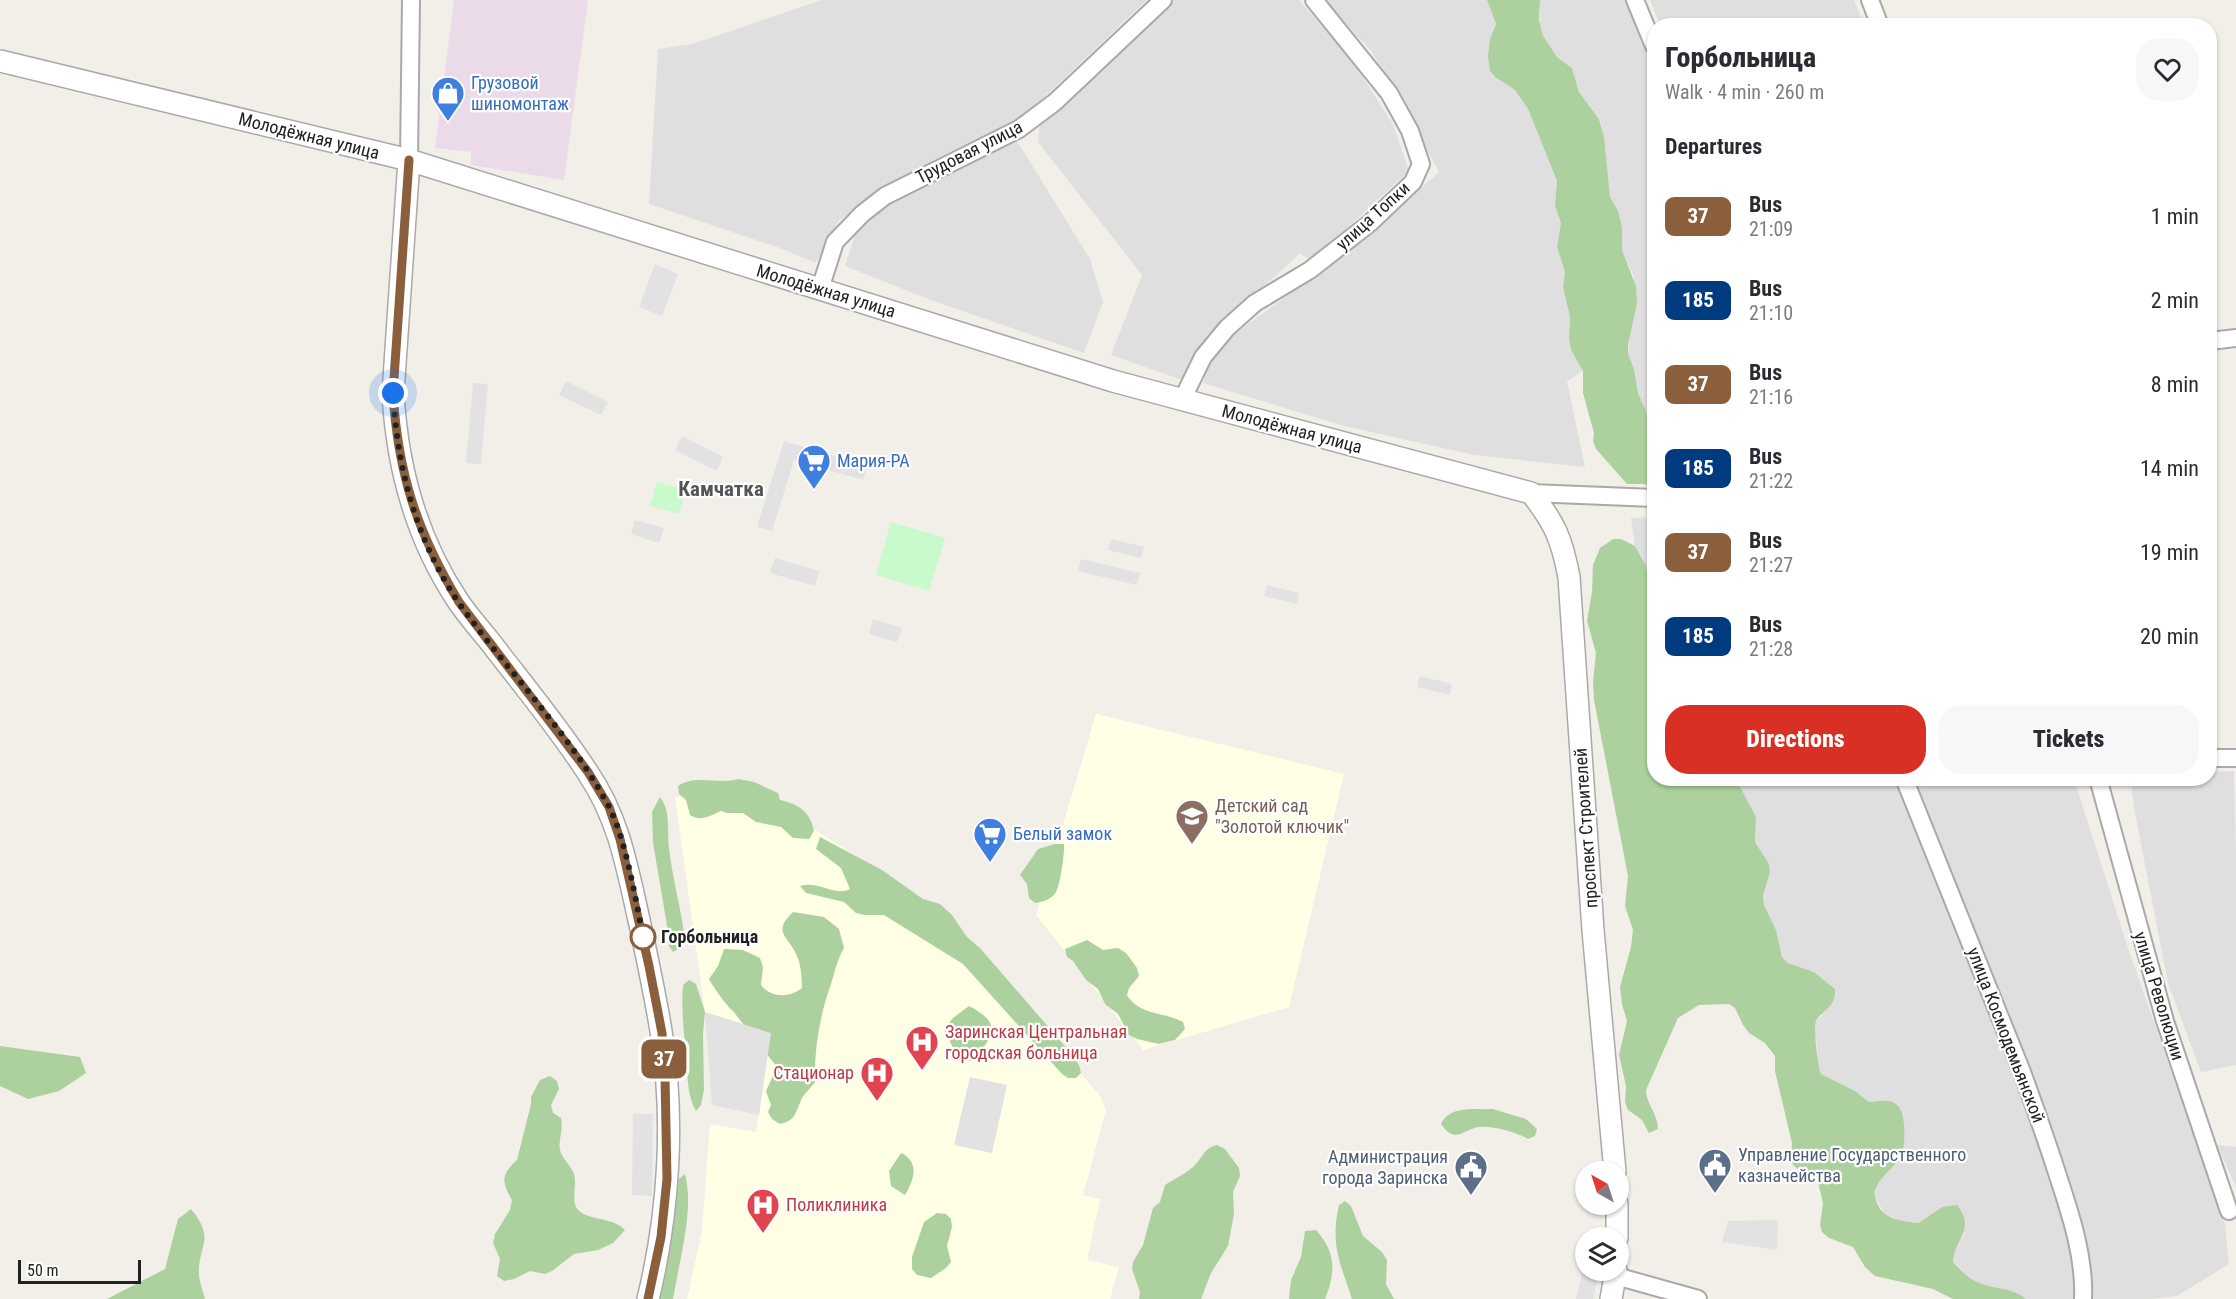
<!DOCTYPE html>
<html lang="en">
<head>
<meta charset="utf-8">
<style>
	body { margin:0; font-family:"Roboto Condensed",sans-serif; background:#f7f7f7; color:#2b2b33; height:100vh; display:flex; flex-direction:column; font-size:22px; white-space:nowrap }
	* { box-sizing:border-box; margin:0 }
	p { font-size:20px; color:#7c7c81 }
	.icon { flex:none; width:33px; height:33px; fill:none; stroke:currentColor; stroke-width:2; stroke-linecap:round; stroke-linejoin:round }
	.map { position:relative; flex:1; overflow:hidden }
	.side { position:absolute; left:1647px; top:18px; width:570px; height:768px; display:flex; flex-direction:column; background:#fff; border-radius:24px; box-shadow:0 2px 4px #0004 }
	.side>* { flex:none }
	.badge { padding:0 12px; border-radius:9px; font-size:21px; line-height:39px }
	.needle { width:39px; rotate:321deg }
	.buttons { position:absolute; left:1575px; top:1161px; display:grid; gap:12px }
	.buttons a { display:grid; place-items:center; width:54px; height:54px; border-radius:50%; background:#fff; box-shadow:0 2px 4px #0004; font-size:30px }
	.scale { position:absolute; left:18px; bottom:15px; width:123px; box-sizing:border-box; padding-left:6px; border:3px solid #222; border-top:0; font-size:16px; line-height:21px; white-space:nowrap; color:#222; -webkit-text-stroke:4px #fff; paint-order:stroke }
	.you { position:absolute; width:30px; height:30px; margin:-15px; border:4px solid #fff; border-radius:50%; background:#1a73e8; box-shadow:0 0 0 9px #1a73e833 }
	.map>.badge { position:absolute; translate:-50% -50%; box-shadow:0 0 0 3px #fff }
	h2 { padding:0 18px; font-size:22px; line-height:54px }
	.round { display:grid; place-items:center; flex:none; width:63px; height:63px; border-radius:24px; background:#f7f7f7 }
	.summary { display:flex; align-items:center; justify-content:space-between; height:102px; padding:0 18px }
	h1 { font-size:28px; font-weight:800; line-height:45px }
	.action { display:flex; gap:12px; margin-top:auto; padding:12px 18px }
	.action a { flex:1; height:69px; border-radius:24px; background:#d93025; color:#fff; font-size:24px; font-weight:800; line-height:69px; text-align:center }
	.action a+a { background:#f7f7f7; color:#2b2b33 }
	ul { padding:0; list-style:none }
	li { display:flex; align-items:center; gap:18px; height:84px; padding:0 18px }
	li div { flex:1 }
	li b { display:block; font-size:22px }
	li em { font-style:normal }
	li .badge { min-width:66px; font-weight:700; text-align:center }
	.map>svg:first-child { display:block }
	.residential { fill:#e0dfdf }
	.industrial { fill:#ebdbe8 }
	.education { fill:#ffffe5 }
	.forest { fill:#add19e }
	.park { fill:#c8facc }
	.parking { fill:#e2e2e2 }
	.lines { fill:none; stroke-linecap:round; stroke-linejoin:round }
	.minor-casing { stroke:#a9a9a9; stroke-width:20 }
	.tertiary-casing { stroke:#a9a9a9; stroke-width:24 }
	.minor { stroke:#fff; stroke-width:16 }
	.tertiary { stroke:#fff; stroke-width:21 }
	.line-casing { stroke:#fff; stroke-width:14 }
	.line { stroke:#8b5e3c; stroke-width:9 }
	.walk { stroke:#222; stroke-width:6; stroke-dasharray:0 10.8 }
	.stop-dot { fill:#fff; stroke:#8b5e3c; stroke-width:3 }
	.labels { text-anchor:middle; stroke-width:4.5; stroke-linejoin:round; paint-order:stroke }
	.shop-label { font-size:18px; fill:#366cbe; stroke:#fff; text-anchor:start }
	.street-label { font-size:18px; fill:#222; stroke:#fff }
	.education-label { font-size:18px; fill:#785e54; stroke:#fff; text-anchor:start }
	.stop-label { font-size:18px; font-weight:bold; fill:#222; stroke:#fff; text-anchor:start }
	.health-label { font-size:18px; fill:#be3a42; stroke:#fff; text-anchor:start }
	.service-label { font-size:18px; fill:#4e5e75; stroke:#fff; text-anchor:start }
	.quarter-label { font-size:21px; font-weight:bold; fill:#555; stroke:#fff }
</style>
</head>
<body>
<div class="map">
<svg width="2236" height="1299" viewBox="0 0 2236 1299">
	<rect width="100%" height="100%" fill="#f2efe9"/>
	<g class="residential">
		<polygon points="822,0 1147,0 1024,116 939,157 839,220 816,263 780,248 649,204 658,49 692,44"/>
		<polygon points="1172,0 1299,0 1351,59 1393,124 1409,171 1311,261 1300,253 1219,329 1182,380 1111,355 1142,275 1038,142 1040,123"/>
		<polygon points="1325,0 1487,0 1496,24 1490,39 1488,55 1490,71 1495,77 1515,90 1528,109 1557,181 1555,206 1562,223 1557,247 1565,272 1563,287 1570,317 1569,340 1571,350 1583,371 1567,381 1585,467 1474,455 1344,426 1203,383 1211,360 1237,332 1356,246 1439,172 1372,52"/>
		<polygon points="1540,0 1629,0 1654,65 1654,452 1650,445 1646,411 1638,393 1634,369 1628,353 1634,277 1622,250 1622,227 1618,212 1610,197 1604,136 1600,119 1579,92 1572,68 1557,57 1546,43 1540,29"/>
		<polygon points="1650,0 1854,0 1864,25 1660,25"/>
		<polygon points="1017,141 1090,259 1103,302 1084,353 928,299 845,266 858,226 924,182"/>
		<polygon points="1654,517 1654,616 1646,566 1635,546 1631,518"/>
		<polygon points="2234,771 2236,858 2236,1065 2201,1072 2168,983 2135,813 2130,779 2210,778 2210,772"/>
		<polygon points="1736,779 2074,779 2128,948 2225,1225 2229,1264 2177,1296 2151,1299 2026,1299 2017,1293 1980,1283 1966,1275 1953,1262 1953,1254 1965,1233 1942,1207 1920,1223 1900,1221 1884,1213 1875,1196 1875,1188 1885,1174 1897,1163 1887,1101 1869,1102 1855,1091 1821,1074 1818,1067 1817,1044 1814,1037 1815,1022 1822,1016 1814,972 1788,963 1782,957 1776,930 1764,905 1763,896 1770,872 1769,864 1755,842 1756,817"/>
		<polygon points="2217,1145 2236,1147 2236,1187"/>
	</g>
	<polygon class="industrial" points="454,0 588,0 564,180 471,165 471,152 435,148"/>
	<g class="education">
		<polygon points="1096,714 1344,774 1289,1007 1143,1050 1036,915"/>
		<polygon points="675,797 764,797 942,911 1101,1097 1106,1110 1083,1195 1100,1199 1087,1260 1119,1267 1110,1299 687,1299 702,1231 710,1124 756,1132 771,1033 705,1012"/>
	</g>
	<g class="forest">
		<polygon points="1487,0 1540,0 1539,20 1543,36 1557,57 1572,68 1579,92 1599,119 1604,136 1610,197 1618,211 1622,227 1622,250 1636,286 1637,304 1628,344 1628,353 1634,369 1638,393 1646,411 1650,445 1654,452 1654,488 1644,484 1627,484 1596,449 1593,441 1594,433 1583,393 1583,371 1571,350 1569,340 1570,317 1563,287 1565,272 1557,247 1561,223 1555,206 1557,181 1528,109 1515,90 1495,77 1490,71 1488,56 1490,39 1496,24"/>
		<path d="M1613,539H1621L1635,546L1646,566L1654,616V778L1736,779L1756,817L1755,842L1769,864L1770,872L1763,896L1764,905L1776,930L1782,957L1788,963L1814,972L1835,989C1836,1008 1823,1009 1816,1021C1813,1027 1818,1067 1821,1074L1855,1091L1869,1102C1877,1102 1889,1098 1897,1105C1907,1113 1905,1145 1902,1157C1894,1167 1883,1174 1877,1186C1874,1190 1874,1195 1876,1200C1882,1220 1901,1221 1919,1223L1942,1207L1957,1205C1977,1230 1953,1241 1953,1262C1961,1271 1969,1279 1980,1283C1995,1289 2014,1288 2026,1299H1953L1933,1289L1875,1276L1865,1267L1853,1247L1829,1238L1822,1232L1820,1225L1823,1203L1818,1182L1814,1175L1799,1170L1793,1165L1791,1159L1792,1143L1775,1071V1056L1765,1043L1749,1033L1743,1025L1735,1008L1729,1004L1699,1005L1678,1018L1646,1090C1646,1104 1658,1114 1658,1129L1649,1133L1642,1120L1628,1110L1625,1102L1626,1086L1619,1055L1627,1021L1622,1004L1620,987L1631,947L1633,930L1625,906L1628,876L1594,700L1593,682L1596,653L1587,621L1592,592L1593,565L1600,548Z"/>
		<path d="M738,779L754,782L778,793L780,800C798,804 810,811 814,831L809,839L793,838L781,827L756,822L743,813H727L721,811C710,816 701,822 690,815L686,800L679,794L678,786C695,774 719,785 738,779Z"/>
		<path d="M660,797C671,811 667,831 669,848C672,876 680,904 684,933C684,943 682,947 673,952L669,946L668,931L653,843L652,812Z"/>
		<path d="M820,837L882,870L923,899L940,904L952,915L967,937L980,948L1064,1045L1079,1065L1081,1073L1076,1078H1068L1062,1074L963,964L884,915H865L856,913L844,902L806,893L800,886C818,880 835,897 850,889L841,868L816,849Z"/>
		<path d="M1055,844H1064C1065,851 1060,886 1056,892C1052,899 1043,902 1035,903L1029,898L1027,884L1020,875L1038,849Z"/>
		<path d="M793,912L824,917L839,929L844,948C836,962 836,969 831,984C820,1015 814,1048 815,1082C811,1088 805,1093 802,1098C796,1111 796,1121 780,1124L772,1119L768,1112L771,1105L766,1091L777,1067L733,1011C728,1008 712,985 709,979L718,966L724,949L743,950L760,958L763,967L761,985C771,998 790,998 802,988C802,978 801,965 797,956C789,936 771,933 793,912Z"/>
		<path d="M1087,940L1103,950L1118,948L1126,953L1137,968L1139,976L1129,988L1127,995C1138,1015 1165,1012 1183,1022L1185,1029L1175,1040L1159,1044L1137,1039L1129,1035L1118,1014L1105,1004L1098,989L1086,980L1073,961L1067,957L1065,949Z"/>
		<path d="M689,980L696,984L705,1012L703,1034L704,1090L701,1105L696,1111C686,1094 688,1074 686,1056C684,1031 681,1010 683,985Z"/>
		<path d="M969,1006C1004,1024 993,1037 972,1061L958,1058L944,1029L953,1018Z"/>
		<polygon points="0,1046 80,1057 86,1073 59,1091 28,1099 0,1086"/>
		<path d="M550,1076L557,1081L559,1089L551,1105L553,1113L561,1118C564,1129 558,1139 560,1150C562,1159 571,1165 574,1174C578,1188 568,1204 582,1213C596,1221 614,1218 625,1230L613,1243L598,1250L574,1254L552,1271L545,1274L530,1271L514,1279L504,1281L497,1276L500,1259L493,1243L495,1234L510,1210L512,1200C502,1183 500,1175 517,1160L531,1104V1097L540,1080Z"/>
		<path d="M1493,1109L1526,1119L1537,1129L1535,1136L1528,1139C1517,1132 1491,1125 1478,1127C1461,1131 1455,1144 1441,1124C1450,1105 1475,1110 1493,1109Z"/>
		<path d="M1217,1145L1225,1149L1239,1168L1240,1176L1233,1192L1234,1214L1228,1246L1211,1273L1201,1299H1139L1140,1292L1132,1269L1133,1262L1143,1245L1153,1208L1160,1202L1165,1185C1174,1179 1185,1174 1193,1167C1203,1158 1203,1148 1217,1145Z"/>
		<path d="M901,1153C920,1162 914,1180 905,1195L891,1186L889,1171Z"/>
		<path d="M685,1174C694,1207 681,1254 675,1288L673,1299H660L679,1179Z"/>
		<path d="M1345,1201L1351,1206L1363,1236L1382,1252L1387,1260L1386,1284L1394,1299H1352C1340,1262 1330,1245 1339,1205Z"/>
		<path d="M191,1209C217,1241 197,1245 199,1276C200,1283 203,1292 205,1299H107L165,1269L178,1219Z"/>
		<polygon points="937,1213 946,1214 951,1219 952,1227 947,1246 951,1262 946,1268 931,1278 917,1275 912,1269 912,1257 924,1222"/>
		<path d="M1316,1230C1336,1252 1336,1272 1325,1299H1289L1291,1280L1301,1257L1305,1231Z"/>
	</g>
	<g class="park">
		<polygon points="657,482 686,490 679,514 650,506"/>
		<polygon points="891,522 945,538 929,591 876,575"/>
	</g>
	<g class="parking">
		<polygon points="655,264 678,274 662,316 639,307"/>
		<polygon points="566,381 608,402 601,415 559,395"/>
		<polygon points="473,383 488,384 481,464 466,463"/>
		<polygon points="682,436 723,457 717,471 675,450"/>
		<polygon points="784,441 867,466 863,480 794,460 772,531 757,527"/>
		<polygon points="635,520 664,528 659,543 631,534"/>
		<polygon points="1111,539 1144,547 1141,558 1108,550"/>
		<polygon points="775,558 819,571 815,586 770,573"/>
		<polygon points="1081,559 1140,573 1137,585 1078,571"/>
		<polygon points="1267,585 1299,593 1297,604 1264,596"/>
		<polygon points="873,619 902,628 897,642 869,634"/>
		<polygon points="1420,676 1452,684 1450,695 1417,687"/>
		<polygon points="705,1012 771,1033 759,1115 712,1105"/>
		<polygon points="970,1077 1007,1085 992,1153 954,1145"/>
		<polygon points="633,1114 653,1114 652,1196 632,1195"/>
		<polygon points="1778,1220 1777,1250 1722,1242 1728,1221"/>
		<polygon points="1585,1260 1586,1270 1599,1271 1593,1299 1576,1299"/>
	</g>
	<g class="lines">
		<defs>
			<g id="minor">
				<polyline points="1635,0 1654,46"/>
				<polyline points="1870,0 1880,26"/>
				<polyline points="409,160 411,0"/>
				<polyline points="820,289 835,242 862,214 885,196 1019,129 1055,102 1163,0"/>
				<polyline points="2210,341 2236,338"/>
				<polyline points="1182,400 1203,357 1227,328 1255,303 1310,270 1370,223 1413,182 1421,164 1410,131 1389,93 1314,0"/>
				<polyline points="1531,493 1654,498"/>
				<polyline points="2210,758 2236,758"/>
				<path d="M1904,778L2022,1072C2034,1105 2046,1139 2057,1173C2070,1213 2085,1256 2083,1299"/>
				<polyline points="2098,778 2165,1021 2229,1211"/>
				<polyline points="1616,1276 1698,1299"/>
			</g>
			<g id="tertiary">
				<path d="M0,61L409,160L1113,381L1531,493C1555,523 1562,540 1569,577L1593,930L1615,1172"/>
				<path d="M409,160L393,393C397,467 416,538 458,601C468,616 480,629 491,643C524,686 559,728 588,773C619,819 627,867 639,920C647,957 655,994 661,1031C675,1119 669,1213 648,1299"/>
				<polyline points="1617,1204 1617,1238"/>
				<polyline points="1611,1299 1616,1270"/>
			</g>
		</defs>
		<use href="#minor" class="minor-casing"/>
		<use href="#tertiary" class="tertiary-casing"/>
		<use href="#minor" class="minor"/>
		<use href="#tertiary" class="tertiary"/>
	</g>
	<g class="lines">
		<defs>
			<path id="line" d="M409,160L393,393C398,474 417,532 459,602L588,772L609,807L620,839L649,966L662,1033L665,1077L667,1179L661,1237L648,1299"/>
		</defs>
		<use href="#line" class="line-casing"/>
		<use href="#line" class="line"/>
		<path class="walk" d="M393,393C397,467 416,541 459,603C507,671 568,731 608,805C627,840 636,905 645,945L643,937"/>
	</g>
	<defs>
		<symbol id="shop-pin" viewBox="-11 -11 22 30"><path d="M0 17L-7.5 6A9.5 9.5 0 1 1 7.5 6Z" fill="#3f7fe0" stroke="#fff"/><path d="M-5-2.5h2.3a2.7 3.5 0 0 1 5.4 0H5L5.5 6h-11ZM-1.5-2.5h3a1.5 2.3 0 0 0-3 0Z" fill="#fff"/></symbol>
		<symbol id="supermarket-pin" viewBox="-11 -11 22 30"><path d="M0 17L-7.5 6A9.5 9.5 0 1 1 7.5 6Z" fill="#3f7fe0" stroke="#fff"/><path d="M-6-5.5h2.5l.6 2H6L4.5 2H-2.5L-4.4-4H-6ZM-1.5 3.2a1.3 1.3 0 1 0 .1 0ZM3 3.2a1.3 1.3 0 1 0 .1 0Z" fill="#fff"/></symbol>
		<symbol id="school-pin" viewBox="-11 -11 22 30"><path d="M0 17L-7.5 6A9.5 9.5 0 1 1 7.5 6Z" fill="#8d6e63" stroke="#fff"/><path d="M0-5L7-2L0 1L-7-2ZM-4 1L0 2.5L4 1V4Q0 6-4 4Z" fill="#fff"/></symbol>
		<symbol id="hospital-pin" viewBox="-11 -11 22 30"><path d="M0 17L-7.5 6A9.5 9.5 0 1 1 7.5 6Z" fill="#e0444e" stroke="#fff"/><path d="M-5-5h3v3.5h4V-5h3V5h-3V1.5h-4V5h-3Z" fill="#fff"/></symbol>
		<symbol id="civic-pin" viewBox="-11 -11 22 30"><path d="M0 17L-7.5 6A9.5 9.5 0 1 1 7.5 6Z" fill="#5c6f8a" stroke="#fff"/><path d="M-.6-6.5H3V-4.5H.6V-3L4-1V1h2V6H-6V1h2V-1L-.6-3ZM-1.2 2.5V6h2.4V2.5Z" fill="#fff"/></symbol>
	</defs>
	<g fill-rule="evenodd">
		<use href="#shop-pin" x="429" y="74" width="38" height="52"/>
		<use href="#supermarket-pin" x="795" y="442" width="38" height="52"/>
		<use href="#school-pin" x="1173" y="797" width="38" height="52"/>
		<use href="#supermarket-pin" x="971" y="815" width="38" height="52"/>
		<use href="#hospital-pin" x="903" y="1023" width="38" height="52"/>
		<use href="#hospital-pin" x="858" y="1054" width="38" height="52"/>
		<use href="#civic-pin" x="1696" y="1146" width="38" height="52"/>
		<use href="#civic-pin" x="1452" y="1148" width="38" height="52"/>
		<use href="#hospital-pin" x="744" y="1186" width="38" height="52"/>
	</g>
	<circle class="stop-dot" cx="643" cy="937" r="12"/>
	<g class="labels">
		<g class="shop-label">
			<text x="471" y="89">Грузовой<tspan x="471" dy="21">шиномонтаж</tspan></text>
			<text x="837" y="467">Мария-РА</text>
			<text x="1013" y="840">Белый замок</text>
		</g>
		<g class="street-label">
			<text transform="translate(309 136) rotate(14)" y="6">Молодёжная улица</text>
			<text transform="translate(969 152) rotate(-27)" y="6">Трудовая улица</text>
			<text transform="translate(1373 216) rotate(-42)" y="6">улица Топки</text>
			<text transform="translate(826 291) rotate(17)" y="6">Молодёжная улица</text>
			<text transform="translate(1292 429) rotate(15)" y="6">Молодёжная улица</text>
			<text transform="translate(1586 828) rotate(-94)" y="6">проспект Строителей</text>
			<text transform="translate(2159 996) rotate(73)" y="6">улица Революции</text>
			<text transform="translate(2006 1035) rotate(69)" y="6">улица Космодемьянской</text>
		</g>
		<g class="education-label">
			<text x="1215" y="812">Детский сад<tspan x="1215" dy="21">"Золотой ключик"</tspan></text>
		</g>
		<g class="stop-label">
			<text x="661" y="943">Горбольница</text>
		</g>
		<g class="health-label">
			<text x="945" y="1038">Заринская Центральная<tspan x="945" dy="21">городская больница</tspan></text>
			<text x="854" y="1079" text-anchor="end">Стационар</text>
			<text x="786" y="1211">Поликлиника</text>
		</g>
		<g class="service-label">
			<text x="1738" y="1161">Управление Государственного<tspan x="1738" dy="21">казначейства</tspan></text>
			<text x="1448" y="1163" text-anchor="end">Администрация<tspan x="1448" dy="21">города Заринска</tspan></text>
		</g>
		<g class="quarter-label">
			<text x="721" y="496">Камчатка</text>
		</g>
	</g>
</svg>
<div class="buttons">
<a><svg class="needle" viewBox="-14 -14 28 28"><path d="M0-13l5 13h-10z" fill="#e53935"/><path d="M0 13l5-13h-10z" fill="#7c7c81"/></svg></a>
<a><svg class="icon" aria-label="layers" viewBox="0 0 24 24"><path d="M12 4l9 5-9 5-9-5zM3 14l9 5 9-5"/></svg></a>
</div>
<div class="scale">50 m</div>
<div class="you" style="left:393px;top:393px"></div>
<b class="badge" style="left:664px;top:1059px;background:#8b5e3c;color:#fff">37</b>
<section class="side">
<div class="summary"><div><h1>Горбольница</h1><p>Walk · 4 min · 260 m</p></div><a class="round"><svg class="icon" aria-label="heart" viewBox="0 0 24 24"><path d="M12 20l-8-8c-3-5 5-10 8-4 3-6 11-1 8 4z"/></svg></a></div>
<h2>Departures</h2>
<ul>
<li><span class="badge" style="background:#8b5e3c;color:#fff">37</span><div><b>Bus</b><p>21:09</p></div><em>1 min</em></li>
<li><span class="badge" style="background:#003b80;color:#fff">185</span><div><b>Bus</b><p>21:10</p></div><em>2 min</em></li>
<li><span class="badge" style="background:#8b5e3c;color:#fff">37</span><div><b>Bus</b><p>21:16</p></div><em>8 min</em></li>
<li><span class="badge" style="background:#003b80;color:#fff">185</span><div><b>Bus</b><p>21:22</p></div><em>14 min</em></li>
<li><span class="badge" style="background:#8b5e3c;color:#fff">37</span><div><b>Bus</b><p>21:27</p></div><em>19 min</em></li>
<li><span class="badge" style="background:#003b80;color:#fff">185</span><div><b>Bus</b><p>21:28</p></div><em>20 min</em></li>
</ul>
<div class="action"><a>Directions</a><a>Tickets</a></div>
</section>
</div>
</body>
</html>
